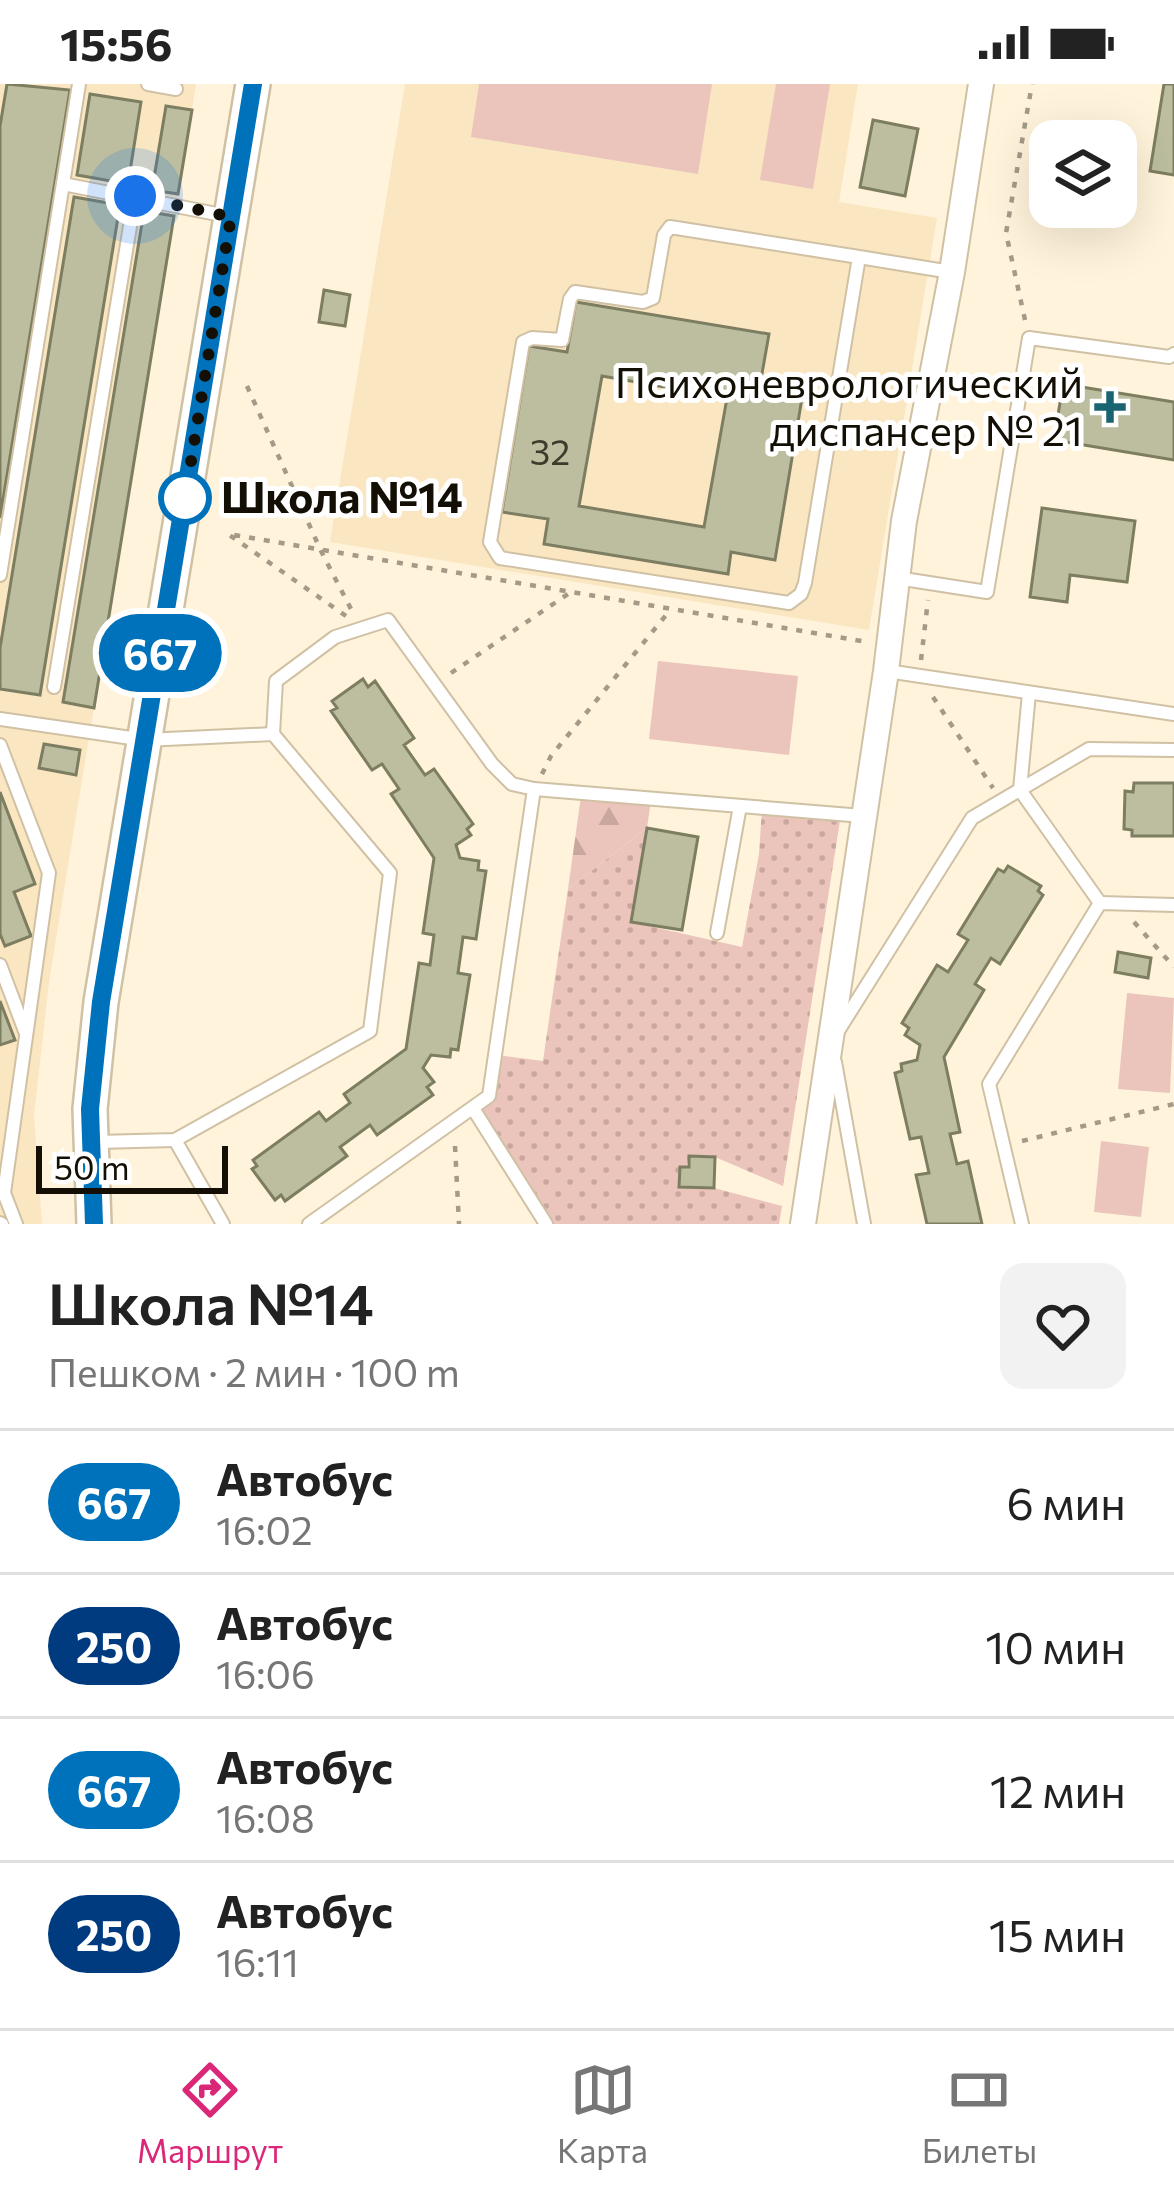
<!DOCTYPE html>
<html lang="ru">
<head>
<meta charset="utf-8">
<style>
	body { margin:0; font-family:Commissioner,sans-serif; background:#f2f2f2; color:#222; height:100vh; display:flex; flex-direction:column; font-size:45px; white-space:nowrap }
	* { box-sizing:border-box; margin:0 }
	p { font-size:39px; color:#767676 }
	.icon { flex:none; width:66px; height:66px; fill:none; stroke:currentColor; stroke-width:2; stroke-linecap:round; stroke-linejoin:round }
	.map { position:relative; height:1140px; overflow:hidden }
	.details { display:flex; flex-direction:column; background:#fff; flex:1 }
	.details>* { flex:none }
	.badge { padding:0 24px; border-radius:39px; font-size:42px; line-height:78px }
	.controls { position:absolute; left:1029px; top:36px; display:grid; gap:24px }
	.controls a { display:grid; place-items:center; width:108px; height:108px; border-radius:24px; background:#fff; box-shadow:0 12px 48px #0002; font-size:60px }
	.scale { position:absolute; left:36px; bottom:30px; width:192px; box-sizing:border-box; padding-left:12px; border:6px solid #140f05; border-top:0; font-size:33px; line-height:42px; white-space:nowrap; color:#140f05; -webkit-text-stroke:9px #fff; paint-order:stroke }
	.you { position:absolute; width:60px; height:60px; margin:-30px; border:9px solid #fff; border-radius:50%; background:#1a73e8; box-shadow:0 0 0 18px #1a73e833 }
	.map>.badge { position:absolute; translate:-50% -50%; box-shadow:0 0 0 6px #fff }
	.round { display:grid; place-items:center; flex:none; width:126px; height:126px; border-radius:24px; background:#f2f2f2 }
	.overview { display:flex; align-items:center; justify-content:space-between; height:204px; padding:0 48px }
	h1 { font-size:57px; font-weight:600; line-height:90px }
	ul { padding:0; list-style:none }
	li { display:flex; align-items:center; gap:36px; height:144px; padding:0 48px; border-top:3px solid #e0e0e0 }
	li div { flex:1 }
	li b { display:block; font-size:45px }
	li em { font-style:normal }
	li .badge { min-width:132px; font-weight:700; text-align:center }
	.status { display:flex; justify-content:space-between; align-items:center; height:84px; padding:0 60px; background:#fff; direction:ltr }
	.status svg { height:33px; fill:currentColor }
	.tabs { display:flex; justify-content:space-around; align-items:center; height:168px; border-top:3px solid #e0e0e0; background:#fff; font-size:33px; color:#767676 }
	.tabs a { display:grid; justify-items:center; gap:6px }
	.tabs .on { color:#db2777 }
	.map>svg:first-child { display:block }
	.built { fill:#fae7c2 }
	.grass { fill:url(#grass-dots) }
	.forest { fill:url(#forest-firs) }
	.pitch { fill:#ebc4bb }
	.building { fill:#bcbe9f; stroke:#7d7e61; stroke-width:3; fill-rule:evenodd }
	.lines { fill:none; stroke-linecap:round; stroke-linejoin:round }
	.lane-casing { stroke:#d0c1a4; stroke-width:16 }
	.street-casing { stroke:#d0c1a4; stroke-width:28 }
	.secondary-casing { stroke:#d0c1a4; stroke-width:38 }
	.path { stroke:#a39a87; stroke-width:4.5; stroke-dasharray:6 9; stroke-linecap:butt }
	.lane { stroke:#fff; stroke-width:12 }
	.street { stroke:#fff; stroke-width:24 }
	.secondary { stroke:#fff; stroke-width:33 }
	.line-casing { stroke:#fff; stroke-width:27 }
	.line { stroke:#0072bc; stroke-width:18 }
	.walk { stroke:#140f05; stroke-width:12; stroke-dasharray:0 21.6 }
	.poi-dot { fill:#1a6471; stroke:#fff; stroke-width:4.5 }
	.stop-dot { fill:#fff; stroke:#0072bc; stroke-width:6 }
	.labels { text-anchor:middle; stroke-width:10; stroke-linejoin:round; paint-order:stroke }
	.number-label { font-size:36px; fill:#3e3b2c }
	.poi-label { font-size:42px; fill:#140f05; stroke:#fff; text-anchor:end }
	.stop-label { font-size:42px; font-weight:bold; fill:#140f05; stroke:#fff; text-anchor:start }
</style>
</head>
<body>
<div class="status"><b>15:56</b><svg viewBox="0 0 49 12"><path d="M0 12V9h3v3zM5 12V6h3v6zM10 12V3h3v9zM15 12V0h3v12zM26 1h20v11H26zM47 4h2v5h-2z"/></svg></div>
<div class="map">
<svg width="1174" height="1140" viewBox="0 0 1174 1140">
	<defs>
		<pattern id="grass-dots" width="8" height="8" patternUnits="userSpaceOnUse" patternTransform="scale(3)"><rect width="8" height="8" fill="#ebc4bb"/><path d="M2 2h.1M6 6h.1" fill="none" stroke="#c9a79f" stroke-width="1.8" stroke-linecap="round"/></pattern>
		<pattern id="forest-firs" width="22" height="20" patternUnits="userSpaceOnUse" patternTransform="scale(3)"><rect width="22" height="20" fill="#ebc4bb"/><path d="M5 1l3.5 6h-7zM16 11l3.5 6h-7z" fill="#c9a79f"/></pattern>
	</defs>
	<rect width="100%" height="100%" fill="#fff3db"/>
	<g class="built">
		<polygon points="0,0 196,0 49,898 34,1032 42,1140 0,1140"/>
		<polygon points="405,0 858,0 839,118 937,134 869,546 330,458"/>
	</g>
	<polygon class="grass" points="762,724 841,730 783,1102 715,1073 690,1072 679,1102 714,1104 782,1122 779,1140 546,1140 474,1026 489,1012 497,971 543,977 568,805 647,744 631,838 742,863 759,770"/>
	<polygon class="forest" points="581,712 651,716 647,744 568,805"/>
	<g class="pitch">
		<polygon points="479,0 712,0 698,90 471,53"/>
		<polygon points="776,0 830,0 813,105 760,96"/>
		<polygon points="658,577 798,592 789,671 649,655"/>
		<polygon points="1127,909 1174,914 1170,1009 1118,1005"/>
		<polygon points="1101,1057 1149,1063 1141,1133 1094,1128"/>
	</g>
	<g class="building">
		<polygon points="7,0 70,6 0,434 0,42"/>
		<polygon points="1164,0 1174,0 1174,91 1150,87"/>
		<polygon points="90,10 141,18 128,100 77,91"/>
		<polygon points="166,22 192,26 178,110 152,106"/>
		<polygon points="873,36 918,45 905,112 860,103"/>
		<polygon points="74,113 120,121 40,611 0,605 0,564"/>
		<polygon points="144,127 174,132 94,624 63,618"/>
		<polygon points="324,206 350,211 345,242 319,238"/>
		<path d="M576,218L769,250L760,301L803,308L775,476L731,468L728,490L544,460L548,435L502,428L529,262L567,268ZM602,292L727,314L704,443L579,422Z"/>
		<polygon points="1063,300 1174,318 1174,376 1054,356"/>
		<polygon points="1042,424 1135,437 1127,498 1070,491 1067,518 1030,513"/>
		<polygon points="363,595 368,603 375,597 414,654 404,661 425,691 434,685 473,740 467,745 471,751 456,761 460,774 479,777 478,786 486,787 476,855 463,853 458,889 470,891 458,966 451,965 450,973 431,971 423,984 434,998 427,1003 433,1011 377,1051 370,1041 340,1063 347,1072 285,1117 281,1111 275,1116 252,1085 257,1082 253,1076 319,1028 326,1037 350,1019 344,1010 406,965 419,879 430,881 434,851 423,849 434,774 391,710 399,705 382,680 372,686 331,627 337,624 332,617"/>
		<polygon points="44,660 80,666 76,691 39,684"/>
		<polygon points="1134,699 1174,699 1174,752 1132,752 1132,746 1124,745 1125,707 1133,708"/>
		<polygon points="0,708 35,800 14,808 31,852 5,862 0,850"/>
		<polygon points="647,744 698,753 682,846 631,838"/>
		<polygon points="1008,782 1041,802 1038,807 1043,811 1000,880 991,874 975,900 984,906 944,973 960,1048 950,1050 957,1080 968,1077 982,1140 927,1140 916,1091 929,1089 921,1053 910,1055 895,989 902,987 901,980 917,976 920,961 905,951 909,944 902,939 937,881 948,888 968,856 958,850 998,785 1004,788"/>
		<polygon points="1118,868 1151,874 1148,894 1115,888"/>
		<polygon points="0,917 15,956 0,961"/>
		<polygon points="689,1072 715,1073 714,1104 679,1103 680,1083 689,1083"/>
	</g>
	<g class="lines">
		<defs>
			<g id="lane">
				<polyline points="148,0 176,5"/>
				<polyline points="63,100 227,132"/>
				<polyline points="859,173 670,143 664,151 653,214 643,218 575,208 570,215 562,256 532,254 523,258 490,458 500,474 789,519 801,510 805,499 859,173 951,188"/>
				<polyline points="0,491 79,0"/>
				<polyline points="897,494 987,508 1029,254 1169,273 1174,270"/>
				<polyline points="887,587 1174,630"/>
				<polyline points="54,603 135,112"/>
				<polyline points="1029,609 1020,706 1100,819"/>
				<polyline points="0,635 145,656 273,650 390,789 370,947 175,1056 97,1058"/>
				<polyline points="273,650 276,597 335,553 388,536 492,680 512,700 534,705 489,1012 309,1140"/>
				<polyline points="0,661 49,789 4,1109 16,1140"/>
				<polyline points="534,705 863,732"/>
				<polyline points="717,849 740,722"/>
				<polyline points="0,881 25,947"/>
				<polyline points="838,947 972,734 1089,665 1174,666"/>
				<polyline points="835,978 864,1140"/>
				<polyline points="474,1026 546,1140"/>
				<polyline points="175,1056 223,1140"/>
				<polyline points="0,1139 2,1140"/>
				<polyline points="1022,1140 989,1000 1100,819 1174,821"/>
			</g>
			<polyline id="street" points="803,1140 886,587 904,437 952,188 981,0"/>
			<polyline id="secondary" points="94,1140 90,1025 101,918 253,0"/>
		</defs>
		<use href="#lane" class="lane-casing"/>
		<use href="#street" class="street-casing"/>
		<use href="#secondary" class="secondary-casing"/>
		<g class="path">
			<polyline points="1025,236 1006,149 1032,0"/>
			<polyline points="247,302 321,467 352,527"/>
			<polyline points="346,532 228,450 867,558"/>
			<polyline points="193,533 208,535"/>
			<polyline points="921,576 928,516"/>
			<polyline points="451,589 571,508"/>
			<polyline points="933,613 993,704"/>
			<polyline points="542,690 551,672 671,525"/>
			<polyline points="1134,838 1174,883"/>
			<polyline points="1022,1057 1174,1020"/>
			<polyline points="455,1062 459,1140"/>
		</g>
		<use href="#lane" class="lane"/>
		<use href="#street" class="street"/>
		<use href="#secondary" class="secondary"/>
	</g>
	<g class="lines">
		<defs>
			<polyline id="line" points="94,1140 90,1025 101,918 253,0"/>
		</defs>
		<use href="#line" class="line-casing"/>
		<use href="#line" class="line"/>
		<polyline class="walk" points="135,112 231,133 185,414"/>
	</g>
	<path class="poi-dot" d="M1104 305h12v12h12v12h-12v12h-12v-12h-12v-12h12z"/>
	<circle class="stop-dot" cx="185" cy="414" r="24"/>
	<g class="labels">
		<g class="number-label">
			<text x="550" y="381">32</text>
		</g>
		<g class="poi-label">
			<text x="1083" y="314">Психоневрологический<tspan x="1083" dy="48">диспансер № 21</tspan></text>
		</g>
		<g class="stop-label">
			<text x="221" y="429">Школа №14</text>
		</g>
	</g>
</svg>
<div class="controls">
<a><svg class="icon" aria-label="layers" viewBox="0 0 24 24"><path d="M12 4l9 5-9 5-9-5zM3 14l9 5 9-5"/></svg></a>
</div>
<div class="scale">50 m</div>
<div class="you" style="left:135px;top:112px"></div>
<b class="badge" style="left:160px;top:569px;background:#0072bc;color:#fff">667</b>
</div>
<section class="details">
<div class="overview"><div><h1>Школа №14</h1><p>Пешком · 2 мин · 100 m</p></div><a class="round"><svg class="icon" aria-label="heart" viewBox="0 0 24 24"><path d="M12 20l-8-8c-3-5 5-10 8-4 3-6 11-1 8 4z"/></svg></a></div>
<ul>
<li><span class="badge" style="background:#0072bc;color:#fff">667</span><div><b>Автобус</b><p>16:02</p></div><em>6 мин</em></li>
<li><span class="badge" style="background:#003b80;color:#fff">250</span><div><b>Автобус</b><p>16:06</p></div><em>10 мин</em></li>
<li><span class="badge" style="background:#0072bc;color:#fff">667</span><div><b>Автобус</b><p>16:08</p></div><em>12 мин</em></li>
<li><span class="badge" style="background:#003b80;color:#fff">250</span><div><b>Автобус</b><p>16:11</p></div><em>15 мин</em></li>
</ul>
</section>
<nav class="tabs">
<a class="on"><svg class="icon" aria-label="directions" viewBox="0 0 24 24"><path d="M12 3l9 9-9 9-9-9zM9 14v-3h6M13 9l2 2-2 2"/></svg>Маршрут</a>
<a><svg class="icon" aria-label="map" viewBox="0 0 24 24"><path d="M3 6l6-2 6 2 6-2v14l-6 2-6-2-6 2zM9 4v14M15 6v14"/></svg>Карта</a>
<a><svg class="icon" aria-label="tickets" viewBox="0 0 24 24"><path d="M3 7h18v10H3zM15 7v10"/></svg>Билеты</a>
</nav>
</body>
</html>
